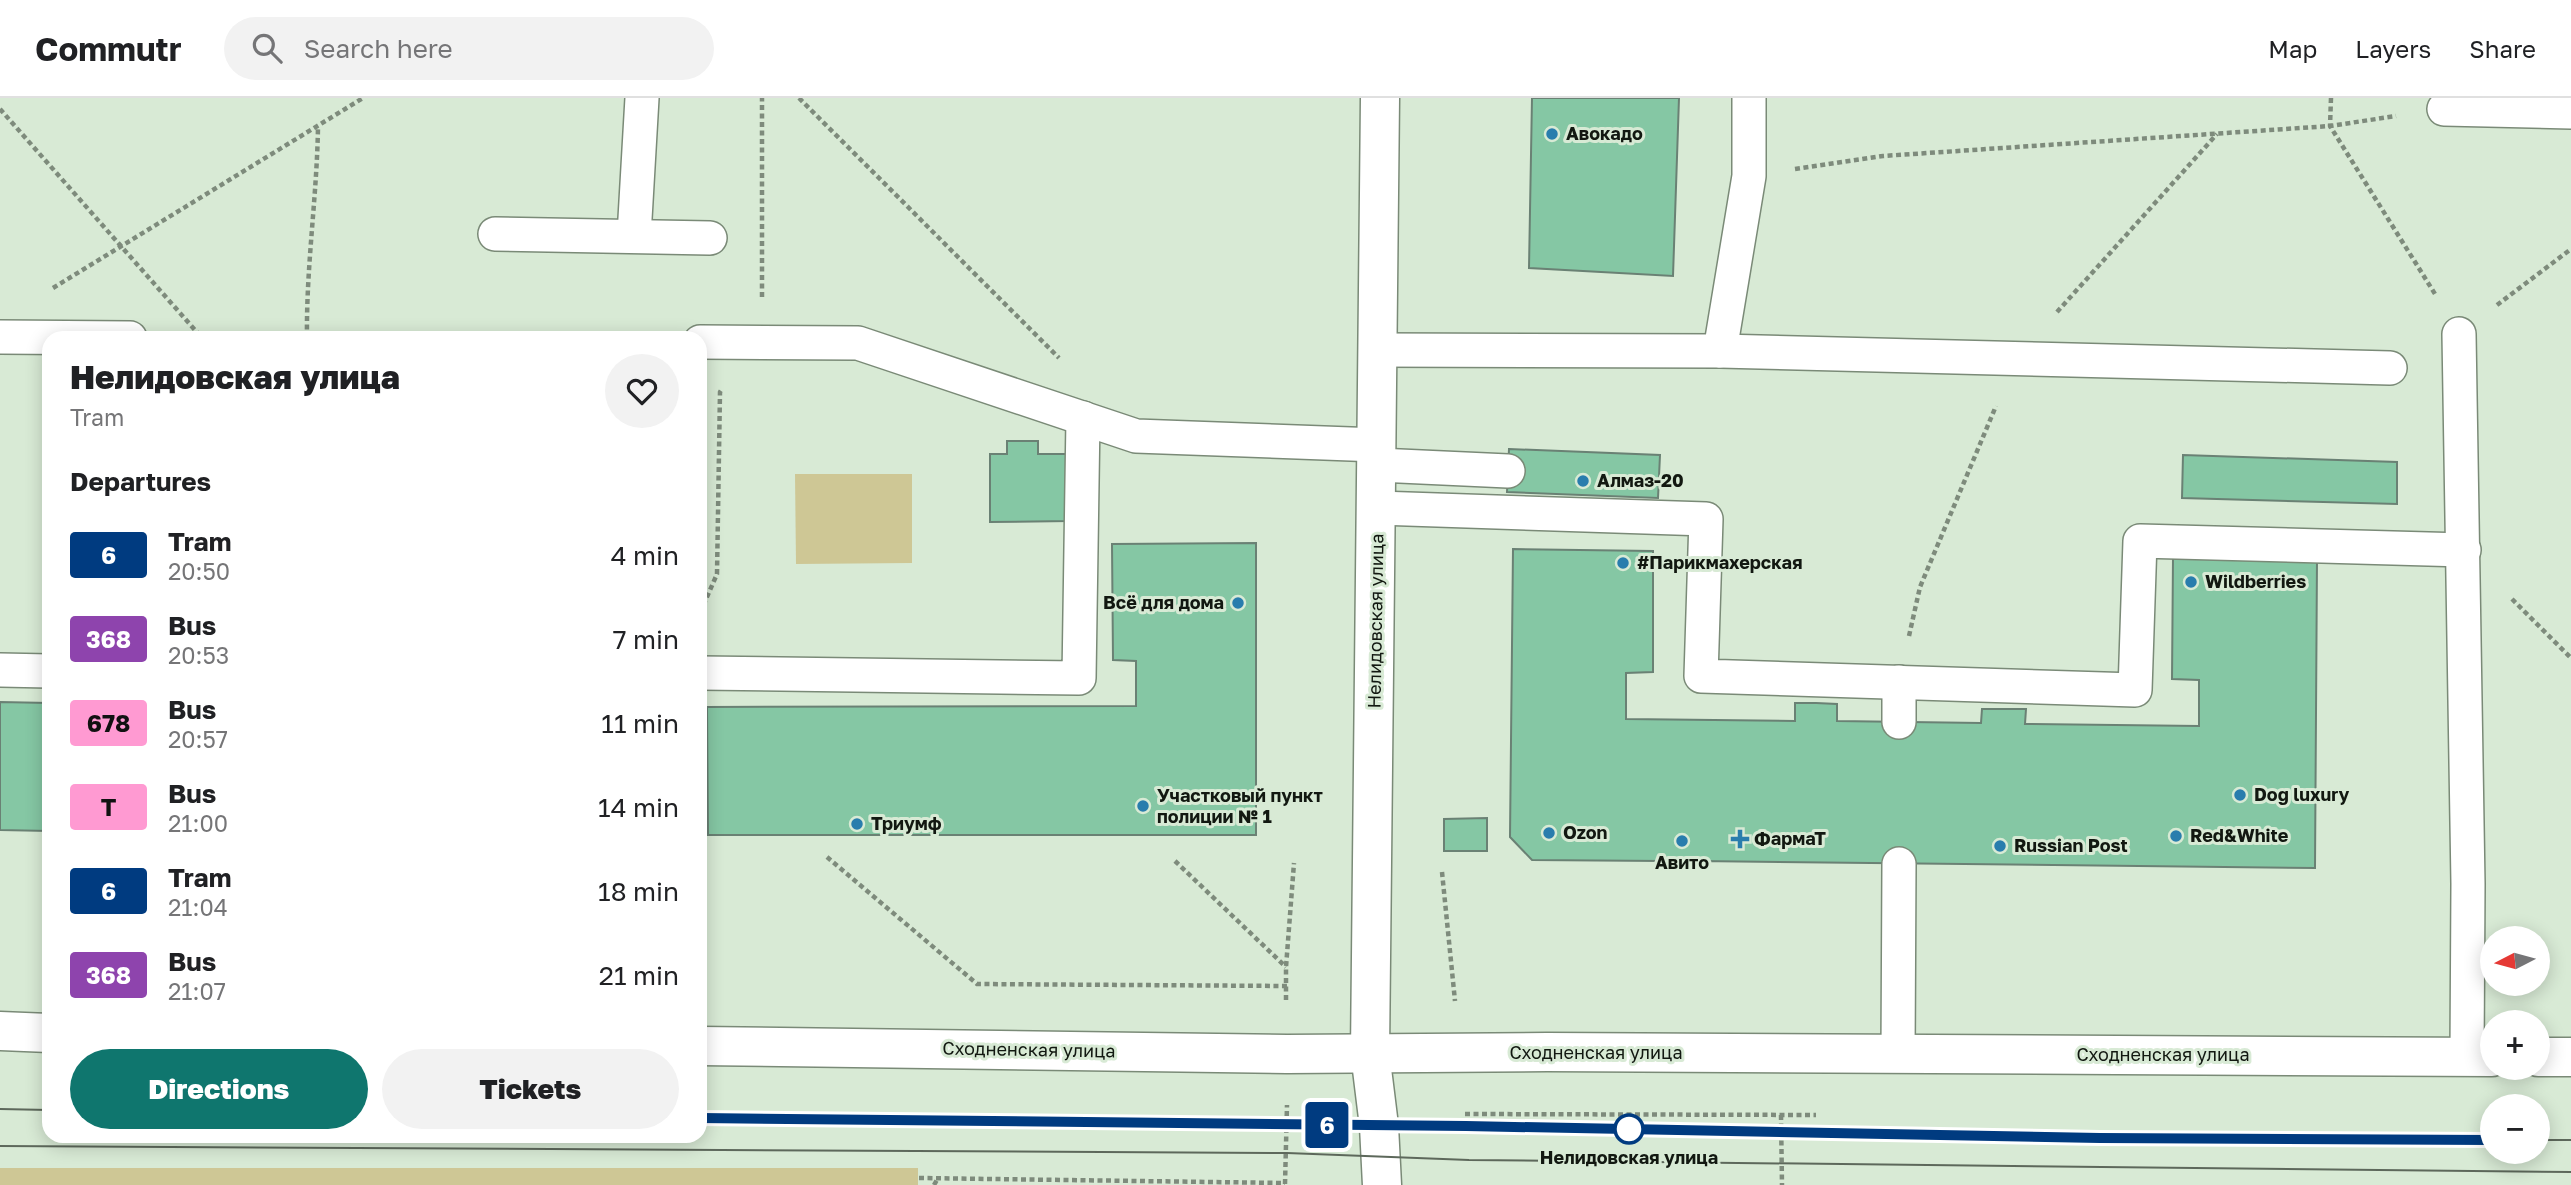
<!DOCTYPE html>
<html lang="en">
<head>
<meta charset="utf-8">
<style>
	body { margin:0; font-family:"Golos Text",sans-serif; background:#f2f2f2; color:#202124; height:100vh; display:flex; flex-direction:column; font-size:26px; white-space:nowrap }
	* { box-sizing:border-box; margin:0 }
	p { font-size:23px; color:#757577 }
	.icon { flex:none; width:38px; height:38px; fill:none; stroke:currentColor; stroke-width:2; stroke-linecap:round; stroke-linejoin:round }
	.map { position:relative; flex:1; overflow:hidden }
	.side { position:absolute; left:42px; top:233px; width:665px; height:812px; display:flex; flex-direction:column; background:#fff; border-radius:21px; box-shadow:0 4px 18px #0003 }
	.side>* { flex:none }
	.badge { padding:0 14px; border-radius:5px; font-size:24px; line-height:46px }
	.needle { width:46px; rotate:264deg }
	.tools { position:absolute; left:2480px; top:828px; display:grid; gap:14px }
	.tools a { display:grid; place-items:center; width:70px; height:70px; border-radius:50%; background:#fff; box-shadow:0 4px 18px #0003; font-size:35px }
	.map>.badge { position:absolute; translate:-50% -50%; box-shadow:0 0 0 4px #fff }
	h2 { padding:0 28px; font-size:26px; line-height:63px }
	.round { display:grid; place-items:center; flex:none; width:74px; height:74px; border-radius:37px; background:#f2f2f2 }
	.overview { display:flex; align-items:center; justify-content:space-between; height:119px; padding:0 28px }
	h1 { font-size:33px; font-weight:800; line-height:52px }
	.button { display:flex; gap:14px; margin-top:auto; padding:14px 28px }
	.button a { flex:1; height:80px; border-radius:42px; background:#0f766e; color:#fff; font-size:28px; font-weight:800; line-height:80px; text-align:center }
	.button a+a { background:#f2f2f2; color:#202124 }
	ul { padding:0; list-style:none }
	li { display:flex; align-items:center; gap:21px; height:84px; padding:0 28px }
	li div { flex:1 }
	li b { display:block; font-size:26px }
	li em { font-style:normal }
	li .badge { min-width:77px; font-weight:700; text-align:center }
	header { display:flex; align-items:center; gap:42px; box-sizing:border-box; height:98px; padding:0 35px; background:#fff; border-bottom:2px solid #e0e0e0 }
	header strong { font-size:33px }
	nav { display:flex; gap:38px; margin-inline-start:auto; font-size:24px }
	.search { width:490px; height:63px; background:#f2f2f2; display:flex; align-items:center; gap:18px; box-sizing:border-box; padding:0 24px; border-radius:38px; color:#757577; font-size:26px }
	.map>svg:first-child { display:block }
	.green { fill:#cec795 }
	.building { fill:#85c7a4; stroke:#6a8174; stroke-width:2 }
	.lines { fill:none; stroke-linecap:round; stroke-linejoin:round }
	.service-casing { stroke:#7a8a77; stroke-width:36 }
	.minor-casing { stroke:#7a8a77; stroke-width:41 }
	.secondary-casing { stroke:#7a8a77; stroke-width:41 }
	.path { stroke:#7e8b7c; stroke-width:4.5; stroke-dasharray:5 3.5; stroke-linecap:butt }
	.service { stroke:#fff; stroke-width:33 }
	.minor { stroke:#fff; stroke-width:38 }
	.secondary { stroke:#fff; stroke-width:38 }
	.tram { stroke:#5d685b; stroke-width:2 }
	.line-casing { stroke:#fff; stroke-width:16 }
	.line { stroke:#003b80; stroke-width:10 }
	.poi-dot { fill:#297dad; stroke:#d8ead5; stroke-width:2.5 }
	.stop-dot { fill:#fff; stroke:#003b80; stroke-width:3.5 }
	.labels { text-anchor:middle; stroke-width:6; stroke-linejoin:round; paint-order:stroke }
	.poi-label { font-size:18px; font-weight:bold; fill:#121811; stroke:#d8ead5; text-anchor:start }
	.street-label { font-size:18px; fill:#121811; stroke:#d8ead5 }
	.stop-label { font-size:18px; font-weight:bold; fill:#121811; stroke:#d8ead5 }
</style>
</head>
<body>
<header>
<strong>Commutr</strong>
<div class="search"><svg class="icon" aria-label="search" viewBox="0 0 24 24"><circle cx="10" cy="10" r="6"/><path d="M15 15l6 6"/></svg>Search here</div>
<nav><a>Map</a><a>Layers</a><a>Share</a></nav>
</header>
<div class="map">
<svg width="2571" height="1087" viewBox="0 0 2571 1087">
	<rect width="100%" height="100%" fill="#d8ead5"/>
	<g class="green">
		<polygon points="795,376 912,376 912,465 796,466"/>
		<rect x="0" y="1070" width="918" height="17"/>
	</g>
	<g class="building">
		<polygon points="1532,0 1679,0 1673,178 1529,170"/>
		<polygon points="1007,343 1038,343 1038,356 1069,356 1069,423 990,424 990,356 1007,356"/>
		<polygon points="1509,351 1660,357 1658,400 1507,394"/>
		<polygon points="2183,357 2397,364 2397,406 2182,400"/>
		<polygon points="1256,445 1256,737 708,737 707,609 1136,608 1136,563 1113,562 1112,446"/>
		<polygon points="1513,451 1653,453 1653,574 1626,575 1626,621 1795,623 1795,605 1816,605 1837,606 1837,623 1981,625 1982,611 2026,611 2025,626 2199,628 2199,582 2172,581 2173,459 2317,461 2315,770 1698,763 1689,772 1670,772 1662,763 1532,762 1510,739"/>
		<polygon points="0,604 49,605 49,733 0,732"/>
		<polygon points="1487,720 1487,753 1444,753 1444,721"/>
	</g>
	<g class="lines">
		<defs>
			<g id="service">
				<polyline points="2444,11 2571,14"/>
				<polyline points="495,136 710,140"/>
				<polyline points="634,138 642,0"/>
				<polyline points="2459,236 2468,786 2467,958"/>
				<polyline points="0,239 130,240"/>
				<polyline points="700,244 858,245 1136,338 1378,347"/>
				<polyline points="1379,252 1720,253 2390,270"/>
				<polyline points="1720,253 1749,78 1749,0"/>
				<polyline points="1378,367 1508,373"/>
				<polyline points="1378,410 1706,421 1701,578 2135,592 2140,443 2464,452"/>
				<polyline points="0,572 49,573"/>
				<polyline points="700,575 1079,580 1083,320"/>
				<polyline points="1899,624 1899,584"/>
				<polyline points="1898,956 1899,766"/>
			</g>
			<polyline id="minor" points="1380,0 1370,955 1379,1028 1382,1087"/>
			<g id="secondary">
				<polyline points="0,933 49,935"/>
				<polyline points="700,948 1287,956 1547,954 2492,959"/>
				<polyline points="2538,959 2571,959"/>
			</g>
		</defs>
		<use href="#service" class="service-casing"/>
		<use href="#minor" class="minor-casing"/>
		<use href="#secondary" class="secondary-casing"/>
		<g class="path">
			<polyline points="799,0 1059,260"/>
			<polyline points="2331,0 2330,28 2435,196"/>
			<polyline points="0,11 202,240"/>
			<polyline points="1795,71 1883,58 2330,28 2396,18"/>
			<polyline points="53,190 363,0"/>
			<polyline points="762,199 762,0"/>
			<polyline points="2497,207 2571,151"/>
			<polyline points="2057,214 2217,36"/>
			<path d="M307,240C306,169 317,99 318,28"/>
			<polyline points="2512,501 2571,560"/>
			<polyline points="700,515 717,476 720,294 722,291"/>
			<polyline points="1909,538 1920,489 1996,308"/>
			<polyline points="827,759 977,886 1287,888"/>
			<polyline points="1175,763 1286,869"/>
			<polyline points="1442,774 1455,903"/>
			<polyline points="1286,902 1286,869 1294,765"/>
			<polyline points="1465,1016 1816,1017"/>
			<polyline points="1781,1017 1782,1087"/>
			<polyline points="919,1080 1285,1085"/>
			<polyline points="1285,1086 1287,1007"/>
			<polyline points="934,1087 938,1080"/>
		</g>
		<use href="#service" class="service"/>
		<use href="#minor" class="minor"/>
		<use href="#secondary" class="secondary"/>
		<g class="tram">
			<polyline points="0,1011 49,1012"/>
			<polyline points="700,1020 1466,1028 2100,1039 2492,1042"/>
			<polyline points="2538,1042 2571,1042"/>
			<polyline points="0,1048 1287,1055 1469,1062 2571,1074"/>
		</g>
	</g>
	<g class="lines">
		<defs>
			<polyline id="line" points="700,1020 1466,1028 2100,1040 2492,1042"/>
		</defs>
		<use href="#line" class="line-casing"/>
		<use href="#line" class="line"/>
	</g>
	<g class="poi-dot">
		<circle cx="1552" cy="36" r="7"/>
		<circle cx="1583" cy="383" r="7"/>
		<circle cx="1623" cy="465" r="7"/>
		<circle cx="2191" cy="484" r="7"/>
		<circle cx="1238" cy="505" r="7"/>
		<circle cx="2240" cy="697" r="7"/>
		<circle cx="1143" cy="708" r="7"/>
		<circle cx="857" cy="726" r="7"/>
		<circle cx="1549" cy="735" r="7"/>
		<circle cx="2176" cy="738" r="7"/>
		<path d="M1736.5 730.5h7v7h7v7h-7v7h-7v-7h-7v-7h7z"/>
		<circle cx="1682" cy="743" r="7"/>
		<circle cx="2000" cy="748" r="7"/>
	</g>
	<circle class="stop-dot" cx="1629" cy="1031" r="14"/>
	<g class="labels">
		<g class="poi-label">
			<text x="1566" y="42">Авокадо</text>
			<text x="1597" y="389">Алмаз-20</text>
			<text x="1637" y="471">#Парикмахерская</text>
			<text x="2205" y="490">Wildberries</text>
			<text x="1224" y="511" text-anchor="end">Всё для дома</text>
			<text x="2254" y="703">Dog luxury</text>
			<text x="1157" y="704">Участковый пункт<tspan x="1157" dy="21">полиции № 1</tspan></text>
			<text x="871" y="732">Триумф</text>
			<text x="1563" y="741">Ozon</text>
			<text x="2190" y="744">Red&amp;White</text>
			<text x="1754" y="747">ФармаТ</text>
			<text x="2014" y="754">Russian Post</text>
			<text x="1682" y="771" text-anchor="middle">Авито</text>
		</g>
		<g class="street-label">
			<text transform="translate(1376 523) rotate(-89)" y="6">Нелидовская улица</text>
			<text transform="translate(1029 952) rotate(1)" y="6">Сходненская улица</text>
			<text x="1596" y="961">Сходненская улица</text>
			<text x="2163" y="963">Сходненская улица</text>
		</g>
		<g class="stop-label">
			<text x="1629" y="1066">Нелидовская улица</text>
		</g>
	</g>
</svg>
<div class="tools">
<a><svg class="needle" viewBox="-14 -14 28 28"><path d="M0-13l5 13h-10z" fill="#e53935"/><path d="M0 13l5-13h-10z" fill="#757577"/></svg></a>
<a>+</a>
<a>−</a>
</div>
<b class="badge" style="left:1327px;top:1027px;background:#003b80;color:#fff">6</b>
<section class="side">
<div class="overview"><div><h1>Нелидовская улица</h1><p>Tram</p></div><a class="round"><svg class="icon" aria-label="heart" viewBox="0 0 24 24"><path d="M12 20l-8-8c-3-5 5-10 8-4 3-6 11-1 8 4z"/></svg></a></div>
<h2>Departures</h2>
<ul>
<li><span class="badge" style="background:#003b80;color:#fff">6</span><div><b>Tram</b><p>20:50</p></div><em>4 min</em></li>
<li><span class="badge" style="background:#8e44ad;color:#fff">368</span><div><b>Bus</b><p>20:53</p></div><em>7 min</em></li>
<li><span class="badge" style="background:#ff9ad2;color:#111">678</span><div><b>Bus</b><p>20:57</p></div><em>11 min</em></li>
<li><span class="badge" style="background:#ff9ad2;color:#111">Т</span><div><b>Bus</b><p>21:00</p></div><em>14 min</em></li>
<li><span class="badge" style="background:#003b80;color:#fff">6</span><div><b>Tram</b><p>21:04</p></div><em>18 min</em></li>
<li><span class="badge" style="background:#8e44ad;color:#fff">368</span><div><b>Bus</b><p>21:07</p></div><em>21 min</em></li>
</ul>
<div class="button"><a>Directions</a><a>Tickets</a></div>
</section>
</div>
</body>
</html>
